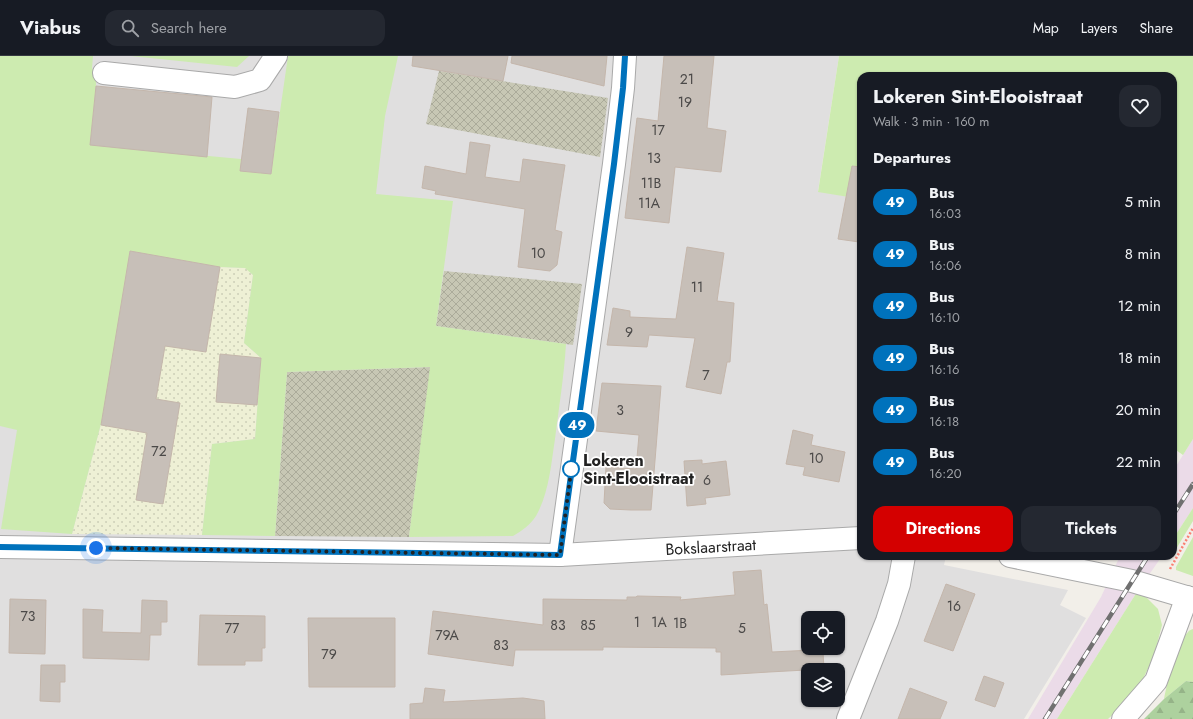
<!DOCTYPE html>
<html lang="en">
<head>
<meta charset="utf-8">
<style>
	body { margin:0; font-family:Jost,sans-serif; background:#242831; color:#f1f3f6; height:100vh; display:flex; flex-direction:column; font-size:15px; white-space:nowrap }
	* { box-sizing:border-box; margin:0 }
	p { font-size:13px; color:#9ea1a6 }
	.icon { flex:none; width:22px; height:22px; fill:none; stroke:currentColor; stroke-width:2; stroke-linecap:round; stroke-linejoin:round }
	.map { position:relative; flex:1; overflow:hidden }
	.panel { position:absolute; left:857px; top:16px; width:320px; height:488px; display:flex; flex-direction:column; background:#171b24; border-radius:12px; box-shadow:0 1px 3px #0004 }
	.panel>* { flex:none }
	.badge { padding:0 8px; border-radius:13px; font-size:14px; line-height:26px }
	.fabs { position:absolute; left:801px; top:555px; display:grid; gap:8px }
	.fabs a { display:grid; place-items:center; width:44px; height:44px; border-radius:8px; background:#171b24; box-shadow:0 1px 3px #0004; font-size:20px }
	.you { position:absolute; width:20px; height:20px; margin:-10px; border:3px solid #fff; border-radius:50%; background:#1a73e8; box-shadow:0 0 0 6px #1a73e833 }
	.map>.badge { position:absolute; translate:-50% -50%; box-shadow:0 0 0 2px #fff }
	h2 { padding:0 16px; font-size:15px; line-height:36px }
	.round { display:grid; place-items:center; flex:none; width:42px; height:42px; border-radius:12px; background:#242831 }
	.summary { display:flex; align-items:center; justify-content:space-between; height:68px; padding:0 16px }
	h1 { font-size:19px; font-weight:700; line-height:30px }
	.button { display:flex; gap:8px; margin-top:auto; padding:8px 16px }
	.button a { flex:1; height:46px; border-radius:12px; background:#d40000; color:#fff; font-size:16px; font-weight:700; line-height:46px; text-align:center }
	.button a+a { background:#242831; color:#f1f3f6 }
	ul { padding:0; list-style:none }
	li { display:flex; align-items:center; gap:12px; height:52px; padding:0 16px }
	li div { flex:1 }
	li b { display:block; font-size:15px }
	li em { font-style:normal }
	li .badge { min-width:44px; font-weight:700; text-align:center }
	header { display:flex; align-items:center; gap:24px; box-sizing:border-box; height:56px; padding:0 20px; background:#171b24; border-bottom:1px solid #363941 }
	header strong { font-size:19px }
	nav { display:flex; gap:22px; margin-inline-start:auto; font-size:14px }
	.search { width:280px; height:36px; background:#242831; display:flex; align-items:center; gap:10px; box-sizing:border-box; padding:0 14px; border-radius:12px; color:#9ea1a6; font-size:15px }
	.map>svg:first-child { display:block }
	.residential { fill:#e0dfdf; fill-rule:evenodd }
	.industrial { fill:#ebdbe8 }
	.construction { fill:url(#construction-cross-hatch) }
	.farmland { fill:url(#farmland-dots) }
	.grass { fill:#cdebb0 }
	.forest { fill:url(#forest-firs) }
	.building { fill:#c7bfb8; stroke:#c4b6ab }
	.lines { fill:none; stroke-linecap:round; stroke-linejoin:round }
	.minor-casing { stroke:#a9a9a9; stroke-width:24 }
	.path { stroke:#fa8072; stroke-width:2.5; stroke-dasharray:2 2; stroke-linecap:butt }
	.minor { stroke:#fff; stroke-width:22 }
	.rail-casing { stroke:#707070; stroke-width:4.5 }
	.rail { stroke:#fff; stroke-width:3; stroke-dasharray:9; stroke-linecap:butt }
	.line-casing { stroke:#fff; stroke-width:9 }
	.line { stroke:#0072bc; stroke-width:6 }
	.walk { stroke:#222; stroke-width:4; stroke-dasharray:0 7.2 }
	.stop-dot { fill:#fff; stroke:#0072bc; stroke-width:2 }
	.labels { text-anchor:middle; stroke-width:3.5; stroke-linejoin:round; paint-order:stroke }
	.number-label { font-size:14px; fill:#4b4948 }
	.stop-label { font-size:16px; font-weight:bold; fill:#222; stroke:#fff; text-anchor:start }
	.street-label { font-size:16px; fill:#222; stroke:#fff }
</style>
</head>
<body>
<header>
<strong>Viabus</strong>
<div class="search"><svg class="icon" aria-label="search" viewBox="0 0 24 24"><circle cx="10" cy="10" r="6"/><path d="M15 15l6 6"/></svg>Search here</div>
<nav><a>Map</a><a>Layers</a><a>Share</a></nav>
</header>
<div class="map">
<svg width="1193" height="663" viewBox="0 0 1193 663">
	<defs>
		<pattern id="construction-cross-hatch" width="8" height="8" patternUnits="userSpaceOnUse"><rect width="8" height="8" fill="#c7c7b4"/><path d="M0 0l8 8M0 8l8-8" fill="none" stroke="#abab9a"/></pattern>
		<pattern id="farmland-dots" width="8" height="8" patternUnits="userSpaceOnUse"><rect width="8" height="8" fill="#eef0d5"/><path d="M2 2h.1M6 6h.1" fill="none" stroke="#ccceb7" stroke-width="1.8" stroke-linecap="round"/></pattern>
		<pattern id="forest-firs" width="22" height="20" patternUnits="userSpaceOnUse"><rect width="22" height="20" fill="#add19e"/><path d="M5 1l3.5 6h-7zM16 11l3.5 6h-7z" fill="#95b388"/></pattern>
	</defs>
	<rect width="100%" height="100%" fill="#f2efe9"/>
	<path class="residential" d="M0,0H839L818,135L861,143V500H946L944,509L1068,534L1060,549L1086,562L1024,663H0ZM808,562H838V592H808ZM808,614H838V644H808Z"/>
	<g class="industrial">
		<polygon points="1193,383 1193,452 1173,483 1173,415"/>
		<polygon points="1120,500 1162,500 1137,536 1057,663 1028,663 1101,541"/>
	</g>
	<g class="construction">
		<polygon points="439,15 608,42 600,101 426,68"/>
		<polygon points="444,215 582,228 573,289 436,270"/>
		<polygon points="431,311 409,481 275,480 287,316"/>
	</g>
	<polygon class="farmland" points="130,195 220,211 246,212 253,219 244,287 261,302 255,383 212,388 202,479 72,478 102,364"/>
	<g class="grass">
		<path d="M0,0H93L92,12L96,18V30L90,89L241,103L240,115L271,118L288,0H398L385,60L376,138L453,145L436,270L566,288C564,320 559,351 555,383C551,409 549,437 536,460C530,469 522,475 513,480L409,481L430,311L287,316L275,480L202,479L212,388L255,383L261,302L244,287L253,219L245,212L220,211L130,195L102,364L72,478L1,473L17,374L0,370Z"/>
		<polygon points="131,0 249,0 237,11"/>
		<polygon points="839,0 1193,0 1193,383 1183,399 1173,392 1173,20 861,20 861,143 818,136"/>
		<polygon points="1193,452 1193,465 1173,498 1173,483"/>
		<polygon points="1193,481 1193,520 1176,514 1176,511"/>
		<polygon points="1137,536 1147,542 1158,553 1162,569 1154,600 1142,625 1132,641 1108,663 1057,663"/>
		<path d="M1193,573V626L1186,625L1164,643C1167,628 1177,586 1188,576C1189,574 1191,574 1193,573Z"/>
	</g>
	<polygon class="forest" points="1186,625 1193,626 1193,663 1144,663 1164,643"/>
	<g class="building">
		<polygon points="413,0 508,0 503,25 412,10"/>
		<polygon points="512,0 607,0 604,30 511,7"/>
		<polygon points="664,0 714,0 707,72 726,75 721,116 675,111 669,167 625,162 637,62 658,65"/>
		<polygon points="96,30 212,41 207,101 90,89"/>
		<polygon points="248,52 279,56 271,118 240,115"/>
		<polygon points="470,86 490,89 485,121 520,126 523,103 565,109 555,174 562,176 557,209 550,215 518,211 525,153 435,138 436,135 422,132 425,110 466,118"/>
		<polygon points="852,110 861,111 861,173 859,186 838,183"/>
		<polygon points="687,191 724,197 717,245 734,247 730,306 727,306 721,338 686,331 695,282 649,279 647,291 607,289 613,252 630,255 630,261 676,263"/>
		<polygon points="130,195 220,211 206,296 165,290 156,343 180,347 163,448 136,444 147,377 101,369"/>
		<polygon points="220,298 261,302 257,349 216,346"/>
		<polygon points="602,327 661,330 651,454 631,454 610,453 604,447 606,411 636,413 639,379 596,375"/>
		<polygon points="793,374 813,379 811,389 845,396 839,426 803,419 805,411 786,408"/>
		<polygon points="702,404 702,408 726,405 730,439 705,442 706,448 687,450 684,405"/>
		<polygon points="761,514 764,549 767,548 772,596 812,594 812,597 823,596 824,613 769,616 721,619 721,596 716,596 716,592 603,591 603,594 515,594 513,610 428,598 433,555 543,569 543,543 627,544 627,541 636,541 637,540 681,541 680,544 735,539 733,516"/>
		<polygon points="946,528 975,538 953,595 924,585"/>
		<polygon points="10,543 46,544 45,598 9,597"/>
		<polygon points="142,544 167,545 167,566 161,566 161,579 150,579 149,604 83,602 83,553 103,554 102,576 141,577"/>
		<polygon points="200,559 265,560 265,592 262,592 262,605 245,605 245,609 198,609"/>
		<polygon points="308,562 395,562 395,631 309,631"/>
		<polygon points="41,609 65,609 65,626 60,626 60,646 40,645"/>
		<polygon points="984,620 1004,627 995,651 975,644"/>
		<polygon points="425,632 445,634 443,646 523,642 544,645 545,663 410,663 410,648 423,647"/>
		<polygon points="910,632 947,646 940,663 898,663"/>
	</g>
	<g class="lines">
		<defs>
			<g id="minor">
				<polyline points="104,17 235,31 260,24 276,0"/>
				<path id="s1" d="M0,491L560,499L861,482"/>
				<polyline points="560,499 614,108 623,32 625,0"/>
				<polyline points="1010,500 1132,525 1193,543"/>
				<polyline points="848,663 887,565 899,528 904,500"/>
				<polyline points="1123,663 1156,625 1187,541"/>
			</g>
		</defs>
		<use href="#minor" class="minor-casing"/>
		<polyline class="path" points="1170,513 1193,472"/>
		<use href="#minor" class="minor"/>
		<defs>
			<g id="rail">
				<polyline points="1173,459 1193,428"/>
				<polyline points="1045,663 1148,500"/>
			</g>
		</defs>
		<use href="#rail" class="rail-casing"/>
		<use href="#rail" class="rail"/>
	</g>
	<g class="lines">
		<defs>
			<polyline id="line" points="0,491 560,499 614,108 623,32 625,0"/>
		</defs>
		<use href="#line" class="line-casing"/>
		<use href="#line" class="line"/>
		<polyline class="walk" points="96,492 560,499 572,408 571,413"/>
	</g>
	<circle class="stop-dot" cx="571" cy="413" r="8"/>
	<g class="labels">
		<g class="number-label">
			<text x="687" y="28">21</text>
			<text x="685" y="51">19</text>
			<text x="658" y="79">17</text>
			<text x="654" y="107">13</text>
			<text x="651" y="132">11B</text>
			<text x="649" y="152">11A</text>
			<text x="538" y="202">10</text>
			<text x="697" y="236">11</text>
			<text x="629" y="281">9</text>
			<text x="706" y="324">7</text>
			<text x="620" y="359">3</text>
			<text x="159" y="400">72</text>
			<text x="816" y="407">10</text>
			<text x="707" y="429">6</text>
			<text x="954" y="555">16</text>
			<text x="28" y="565">73</text>
			<text x="637" y="571">1</text>
			<text x="659" y="571">1A</text>
			<text x="680" y="572">1B</text>
			<text x="558" y="574">83</text>
			<text x="588" y="574">85</text>
			<text x="232" y="577">77</text>
			<text x="742" y="577">5</text>
			<text x="447" y="584">79A</text>
			<text x="501" y="594">83</text>
			<text x="329" y="603">79</text>
		</g>
		<g class="stop-label">
			<text x="583" y="410">Lokeren<tspan x="583" dy="18">Sint-Elooistraat</tspan></text>
		</g>
		<g class="street-label">
			<text dy="6" stroke="none"><textPath href="#s1" startOffset="711">Bokslaarstraat</textPath></text>
		</g>
	</g>
</svg>
<div class="fabs">
<a><svg class="icon" aria-label="locate" viewBox="0 0 24 24"><circle cx="12" cy="12" r="6"/><path d="M12 2v4M12 18v4M2 12h4M18 12h4"/></svg></a>
<a><svg class="icon" aria-label="layers" viewBox="0 0 24 24"><path d="M12 4l9 5-9 5-9-5zM3 14l9 5 9-5"/></svg></a>
</div>
<div class="you" style="left:96px;top:492px"></div>
<b class="badge" style="left:577px;top:369px;background:#0072bc;color:#fff">49</b>
<section class="panel">
<div class="summary"><div><h1>Lokeren Sint-Elooistraat</h1><p>Walk · 3 min · 160 m</p></div><a class="round"><svg class="icon" aria-label="heart" viewBox="0 0 24 24"><path d="M12 20l-8-8c-3-5 5-10 8-4 3-6 11-1 8 4z"/></svg></a></div>
<h2>Departures</h2>
<ul>
<li><span class="badge" style="background:#0072bc;color:#fff">49</span><div><b>Bus</b><p>16:03</p></div><em>5 min</em></li>
<li><span class="badge" style="background:#0072bc;color:#fff">49</span><div><b>Bus</b><p>16:06</p></div><em>8 min</em></li>
<li><span class="badge" style="background:#0072bc;color:#fff">49</span><div><b>Bus</b><p>16:10</p></div><em>12 min</em></li>
<li><span class="badge" style="background:#0072bc;color:#fff">49</span><div><b>Bus</b><p>16:16</p></div><em>18 min</em></li>
<li><span class="badge" style="background:#0072bc;color:#fff">49</span><div><b>Bus</b><p>16:18</p></div><em>20 min</em></li>
<li><span class="badge" style="background:#0072bc;color:#fff">49</span><div><b>Bus</b><p>16:20</p></div><em>22 min</em></li>
</ul>
<div class="button"><a>Directions</a><a>Tickets</a></div>
</section>
</div>
</body>
</html>
